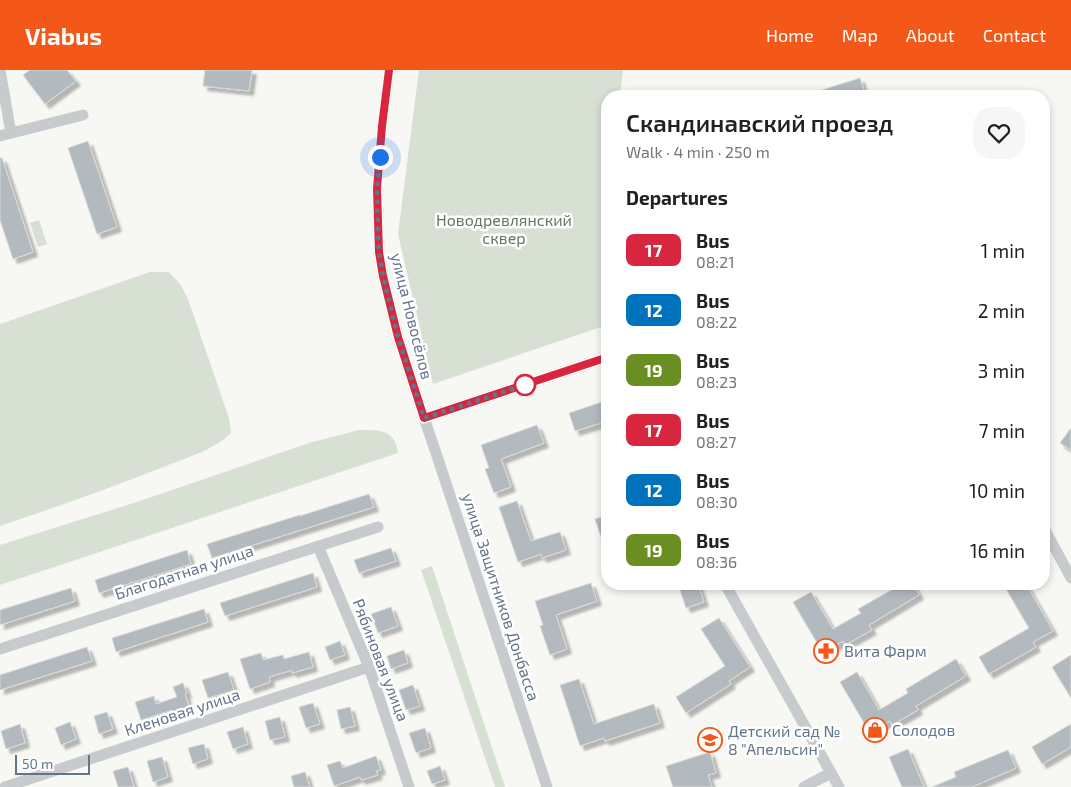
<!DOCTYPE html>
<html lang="en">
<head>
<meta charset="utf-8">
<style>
	body { margin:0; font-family:"Exo 2",sans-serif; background:#f6f6f6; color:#202124; height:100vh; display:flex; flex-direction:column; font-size:19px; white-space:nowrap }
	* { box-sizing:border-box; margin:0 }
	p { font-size:16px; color:#757577 }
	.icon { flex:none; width:28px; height:28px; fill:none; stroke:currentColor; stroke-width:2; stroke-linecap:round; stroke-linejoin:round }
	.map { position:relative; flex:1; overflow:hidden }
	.side { position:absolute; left:601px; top:20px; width:449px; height:500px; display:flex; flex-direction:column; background:#fff; border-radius:20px; box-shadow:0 2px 8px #0003 }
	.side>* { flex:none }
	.badge { padding:0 10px; border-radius:8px; font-size:18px; line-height:32px }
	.scale { position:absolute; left:15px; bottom:12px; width:75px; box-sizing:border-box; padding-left:5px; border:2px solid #637588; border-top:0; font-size:14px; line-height:18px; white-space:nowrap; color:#637588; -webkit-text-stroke:4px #fff; paint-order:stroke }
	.you { position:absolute; width:25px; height:25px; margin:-12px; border:4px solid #fff; border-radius:50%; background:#1a73e8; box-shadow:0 0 0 8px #1a73e833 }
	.map>.badge { position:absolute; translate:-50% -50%; box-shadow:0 0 0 2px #fff }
	h2 { padding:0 25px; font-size:19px; line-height:45px }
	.round { display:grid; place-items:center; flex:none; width:52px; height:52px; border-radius:20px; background:#f6f6f6 }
	.summary { display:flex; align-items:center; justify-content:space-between; height:85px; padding:0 25px }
	h1 { font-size:24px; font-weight:600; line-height:38px }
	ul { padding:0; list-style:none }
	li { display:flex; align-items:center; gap:15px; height:60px; padding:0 25px }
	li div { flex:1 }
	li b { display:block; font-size:19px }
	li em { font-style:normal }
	li .badge { min-width:55px; font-weight:700; text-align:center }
	header { display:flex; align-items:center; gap:30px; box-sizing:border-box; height:70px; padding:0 25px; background:#f35818; color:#fff }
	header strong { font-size:24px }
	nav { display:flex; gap:28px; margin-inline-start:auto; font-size:18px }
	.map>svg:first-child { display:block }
	.green { fill:#d8e0d4 }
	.building { fill:#b2b9bf; stroke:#d9d9d6; filter:url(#shadow) }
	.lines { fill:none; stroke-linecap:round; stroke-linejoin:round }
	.street { stroke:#c7cbce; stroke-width:11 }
	.line-casing { stroke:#fff; stroke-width:11 }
	.line { stroke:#d7263d; stroke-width:8 }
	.walk { stroke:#637588; stroke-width:5; stroke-dasharray:0 9 }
	.stop-dot { fill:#fff; stroke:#d7263d; stroke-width:2.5 }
	.labels { text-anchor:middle; stroke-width:5; stroke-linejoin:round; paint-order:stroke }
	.park-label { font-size:16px; fill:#63795f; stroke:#fff }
	.street-label { font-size:16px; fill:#637588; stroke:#fff }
	.poi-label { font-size:16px; fill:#637588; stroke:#fff; text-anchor:start }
</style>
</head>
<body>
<header>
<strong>Viabus</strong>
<nav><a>Home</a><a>Map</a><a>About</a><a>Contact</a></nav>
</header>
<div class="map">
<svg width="1071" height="717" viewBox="0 0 1071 717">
	<defs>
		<filter id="shadow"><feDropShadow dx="4.5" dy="4.5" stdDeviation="1" flood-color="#0004"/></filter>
	</defs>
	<rect width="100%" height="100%" fill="#f7f7f4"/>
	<g class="green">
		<polygon points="419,0 623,0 620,26 608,26 607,255 433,314 398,164"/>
		<polygon points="39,150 47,174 38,177 30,153"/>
		<path d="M150,202H169L180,214L188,229L229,348L231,363C214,380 188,387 166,396C111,418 56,437 0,456V254Z"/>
		<path d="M359,360C379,360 395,359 398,383L0,515V475L137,432L309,373Z"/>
		<polygon points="432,496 505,717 495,717 421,500"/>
	</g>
	<g class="building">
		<polygon points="30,0 67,0 76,11 45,34 23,5"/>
		<polygon points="205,0 252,0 249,21 203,16"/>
		<polygon points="860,8 866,26 809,26 809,24"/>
		<polygon points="88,71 117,157 97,164 68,78"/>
		<polygon points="0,88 2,88 33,182 13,189 0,150"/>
		<polygon points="608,330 608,351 575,361 569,343"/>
		<polygon points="537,355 544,373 501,389 511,417 494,423 485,399 489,398 481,375"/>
		<polygon points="1071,358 1071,380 1060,373"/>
		<polygon points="369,424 374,437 212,488 207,474 300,445 300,446"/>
		<polygon points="517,431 531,471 560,462 566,480 542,488 541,484 518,492 499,437"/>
		<polygon points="608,445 608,465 601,467 595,449"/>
		<polygon points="391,478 396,491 359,503 354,490"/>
		<polygon points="187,480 191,494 99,523 95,510"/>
		<polygon points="313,503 317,517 225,546 220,533"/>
		<polygon points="591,513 597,531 556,545 567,579 550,585 540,556 543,555 535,531"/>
		<polygon points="678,514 698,514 704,532 686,538"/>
		<polygon points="902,514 913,514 919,525 869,555 872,560 845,575 843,571 823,583 793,532 811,522 833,559 861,543 858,539"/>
		<polygon points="1003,514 1026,514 1053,561 1033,572 1036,577 989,604 979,587 1029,558"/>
		<polygon points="71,518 75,531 0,555 0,540"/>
		<polygon points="391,537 398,556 378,563 371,544"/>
		<polygon points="204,539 208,552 116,582 112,568"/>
		<polygon points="719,548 750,597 729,611 731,614 686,643 676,627 725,596 701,559"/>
		<polygon points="340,571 345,585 330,590 325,577"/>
		<polygon points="87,577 92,591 0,620 0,605"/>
		<polygon points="404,580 408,593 391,599 387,586"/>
		<polygon points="309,582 313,597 292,603 292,600 269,607 270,612 250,619 240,589 261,583 263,590 283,585 284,589"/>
		<polygon points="1071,585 1071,628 1052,597"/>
		<polygon points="956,589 966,606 916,636 918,640 892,655 890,651 870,663 840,612 857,602 879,640 908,623 906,619"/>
		<polygon points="228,602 234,620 208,628 202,610"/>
		<polygon points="579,609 594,654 654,634 660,653 605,671 604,668 580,676 560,615"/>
		<polygon points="183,613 187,623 185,624 189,637 173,643 172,640 141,650 135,632 154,626 156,634 177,627 173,617"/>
		<polygon points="413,615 420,636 406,640 399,620"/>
		<polygon points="313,633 320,654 306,658 299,637"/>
		<polygon points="350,637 355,656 341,659 337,640"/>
		<polygon points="107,642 113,659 99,664 94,646"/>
		<polygon points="280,647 285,667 270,670 265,651"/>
		<polygon points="70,652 76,669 61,675 55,658"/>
		<polygon points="20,654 25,673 6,679 1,661"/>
		<polygon points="1071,654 1071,677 1042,694 1032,677"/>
		<polygon points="243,657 248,674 233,679 227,662"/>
		<polygon points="425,658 431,678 416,683 409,663"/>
		<polygon points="204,674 208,689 193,694 188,678"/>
		<polygon points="908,679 924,717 902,717 889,687"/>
		<polygon points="1008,680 1016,698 972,717 932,717 956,707 954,702"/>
		<polygon points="710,682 716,703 708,705 712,717 673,717 666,696"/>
		<polygon points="376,686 381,700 376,701 378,705 361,710 360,707 334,716 327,695 340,691 343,698"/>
		<polygon points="162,687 168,707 153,712 147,691"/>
		<polygon points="440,696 445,710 432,714 427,701"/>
		<polygon points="128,697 134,717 118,717 113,701"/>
		<polygon points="305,702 310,717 294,717 291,706"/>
	</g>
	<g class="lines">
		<g class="street">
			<polyline points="0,0 11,63"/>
			<polyline points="389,0 382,56 377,119 379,182 383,206 398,267 424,348 436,383 547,717"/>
			<polyline points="0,66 83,45"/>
			<polyline points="424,348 608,287"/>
			<polyline points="1044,458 1071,508"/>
			<polyline points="318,476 369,597 409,717"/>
			<polyline points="725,514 839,717"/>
			<polyline points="0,579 378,457"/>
			<polyline points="5,717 369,597"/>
			<polyline points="804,717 831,703"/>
		</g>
	</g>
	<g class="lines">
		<defs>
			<polyline id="line" points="389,0 382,56 377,119 379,182 383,206 398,267 424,348 608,287"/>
		</defs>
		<use href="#line" class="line-casing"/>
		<use href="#line" class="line"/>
		<polyline class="walk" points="380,87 377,119 378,166 379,182 383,206 398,267 424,348 525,315"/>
	</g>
	<defs>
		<symbol id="pharmacy-ring" viewBox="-11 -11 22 22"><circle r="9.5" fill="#fff" stroke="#f35818" stroke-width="1.5"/><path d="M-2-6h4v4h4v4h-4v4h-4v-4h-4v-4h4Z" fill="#f35818"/></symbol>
		<symbol id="shop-ring" viewBox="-11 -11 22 22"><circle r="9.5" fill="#fff" stroke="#f35818" stroke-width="1.5"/><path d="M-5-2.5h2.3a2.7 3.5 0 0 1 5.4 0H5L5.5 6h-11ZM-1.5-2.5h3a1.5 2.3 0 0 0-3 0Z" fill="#f35818"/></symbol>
		<symbol id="school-ring" viewBox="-11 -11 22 22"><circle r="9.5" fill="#fff" stroke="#f35818" stroke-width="1.5"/><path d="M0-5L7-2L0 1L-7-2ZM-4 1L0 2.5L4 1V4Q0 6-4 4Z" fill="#f35818"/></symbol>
	</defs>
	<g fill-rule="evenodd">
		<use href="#pharmacy-ring" x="812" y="567" width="28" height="28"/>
		<use href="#shop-ring" x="861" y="646" width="28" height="28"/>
		<use href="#school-ring" x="696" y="656" width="28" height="28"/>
	</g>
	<circle class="stop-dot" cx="525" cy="315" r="10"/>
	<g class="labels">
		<g class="park-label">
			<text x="504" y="156">Новодревлянский<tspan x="504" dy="18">сквер</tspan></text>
		</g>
		<g class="street-label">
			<text transform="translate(412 246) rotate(76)" y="6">улица Новосёлов</text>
			<text transform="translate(184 502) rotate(-18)" y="6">Благодатная улица</text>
			<text transform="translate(501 527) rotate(72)" y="6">улица Защитников Донбасса</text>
			<text transform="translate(381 590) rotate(69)" y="6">Рябиновая улица</text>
			<text transform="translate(182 642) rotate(-18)" y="6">Кленовая улица</text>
		</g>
		<g class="poi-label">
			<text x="844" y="587">Вита Фарм</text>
			<text x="892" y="666">Солодов</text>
			<text x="728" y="667">Детский сад №<tspan x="728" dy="18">8 "Апельсин"</tspan></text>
		</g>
	</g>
</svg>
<div class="scale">50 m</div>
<div class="you" style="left:380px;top:87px"></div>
<section class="side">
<div class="summary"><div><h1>Скандинавский проезд</h1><p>Walk · 4 min · 250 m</p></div><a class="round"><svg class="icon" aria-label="heart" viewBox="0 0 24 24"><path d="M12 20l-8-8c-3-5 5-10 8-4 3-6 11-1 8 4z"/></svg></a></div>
<h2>Departures</h2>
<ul>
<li><span class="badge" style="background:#d7263d;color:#fff">17</span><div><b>Bus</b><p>08:21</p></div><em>1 min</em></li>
<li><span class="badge" style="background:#0072bc;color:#fff">12</span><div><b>Bus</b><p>08:22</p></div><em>2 min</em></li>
<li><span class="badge" style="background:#6b8e23;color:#fff">19</span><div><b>Bus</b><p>08:23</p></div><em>3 min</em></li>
<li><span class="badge" style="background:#d7263d;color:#fff">17</span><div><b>Bus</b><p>08:27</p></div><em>7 min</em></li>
<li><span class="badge" style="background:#0072bc;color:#fff">12</span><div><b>Bus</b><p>08:30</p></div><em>10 min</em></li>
<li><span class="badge" style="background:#6b8e23;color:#fff">19</span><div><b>Bus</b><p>08:36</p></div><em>16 min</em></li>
</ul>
</section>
</div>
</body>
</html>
